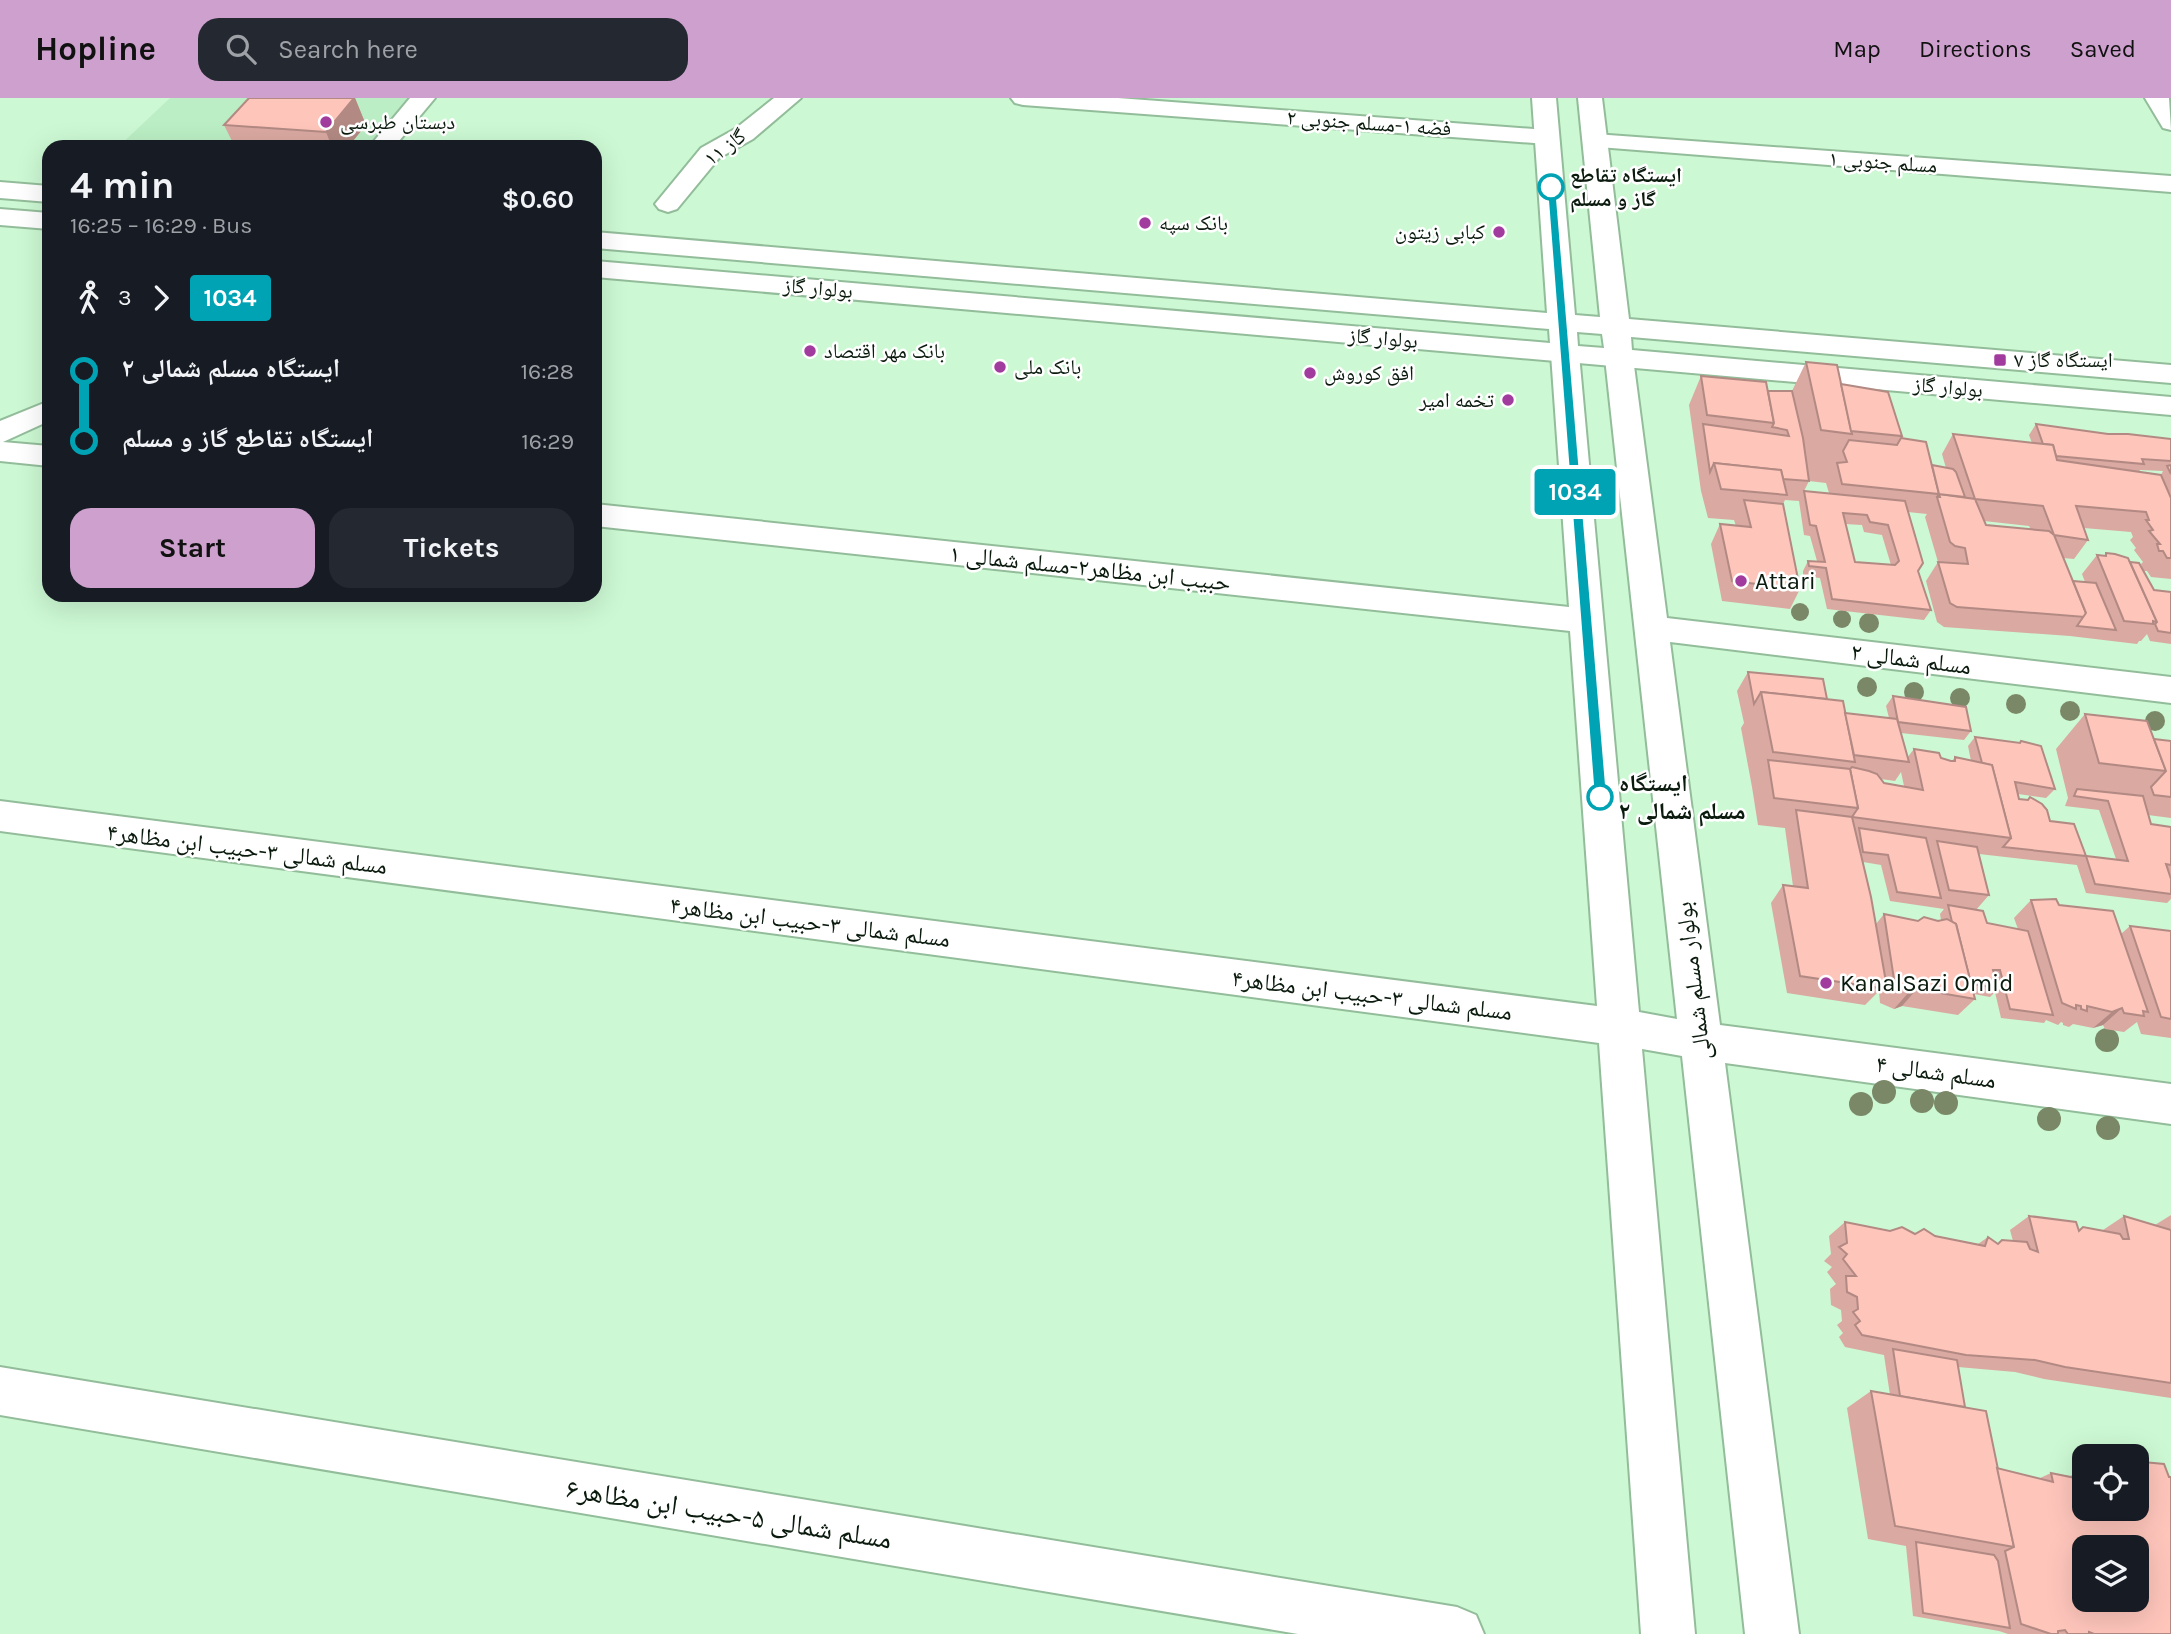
<!DOCTYPE html>
<html lang="en">
<head>
<meta charset="utf-8">
<style>
	body { margin:0; font-family:Karla,"Noto Naskh Arabic",sans-serif; background:#242831; color:#f1f3f6; height:100vh; display:flex; flex-direction:column; font-size:26px; white-space:nowrap }
	* { box-sizing:border-box; margin:0 }
	p { font-size:23px; color:#9ea1a6 }
	.icon { flex:none; width:38px; height:38px; fill:none; stroke:currentColor; stroke-width:2; stroke-linecap:round; stroke-linejoin:round }
	.map { position:relative; flex:1; overflow:hidden }
	.panel { position:absolute; left:42px; top:42px; width:560px; height:462px; display:flex; flex-direction:column; background:#171b24; border-radius:21px; box-shadow:0 7px 28px #0002 }
	.panel>* { flex:none }
	.badge { padding:0 14px; border-radius:5px; font-size:24px; line-height:46px }
	.tools { position:absolute; left:2072px; top:1346px; display:grid; gap:14px }
	.tools a { display:grid; place-items:center; width:77px; height:77px; border-radius:14px; background:#171b24; box-shadow:0 7px 28px #0002; font-size:35px }
	.map>.badge { position:absolute; translate:-50% -50%; box-shadow:0 0 0 4px #fff }
	.legs { display:flex; align-items:center; gap:10px; height:77px; padding:0 28px; font-size:23px }
	.legs p { margin-inline-start:auto }
	.head { display:flex; align-items:center; justify-content:space-between; height:119px; padding:0 28px }
	h1 { font-size:38px; font-weight:700; line-height:52px }
	.cta { display:flex; gap:14px; margin-top:auto; padding:14px 28px }
	.cta a { flex:1; height:80px; border-radius:21px; background:#cda0ce; color:#111; font-size:28px; font-weight:700; line-height:80px; text-align:center }
	.cta a+a { background:#242831; color:#f1f3f6 }
	ul { padding:0 28px; list-style:none }
	li { display:flex; align-items:center; gap:24px; height:70px; font-size:26px }
	li i { display:grid; place-items:center; width:10px; height:100%; margin:0 9px; background:currentColor }
	li i::after { content:''; width:18px; height:18px; margin:-9px; border:5px solid; border-radius:50%; background:#171b24 }
	li p { margin-inline-start:auto }
	li:first-child i { background:linear-gradient(#0000 50%,currentColor 0) }
	li:last-child i { background:linear-gradient(currentColor 50%,#0000 0) }
	header { display:flex; align-items:center; gap:42px; box-sizing:border-box; height:98px; padding:0 35px; background:#cda0ce; color:#111 }
	header strong { font-size:33px }
	nav { display:flex; gap:38px; margin-inline-start:auto; font-size:24px }
	.search { width:490px; height:63px; background:#242831; display:flex; align-items:center; gap:18px; box-sizing:border-box; padding:0 24px; border-radius:21px; color:#9ea1a6; font-size:26px }
	.map>svg:first-child { display:block }
	.built { fill:#bbeec4 }
	.lines { fill:none; stroke-linecap:round; stroke-linejoin:round }
	.minor-casing { stroke:#93bd9a; stroke-width:4 }
	.major-casing { stroke:#93bd9a; stroke-width:4 }
	.minor { fill:#fff; fill-rule:evenodd }
	.major { fill:#fff; fill-rule:evenodd }
	.tree { fill:#7a8867 }
	.wall { fill:#daa9a1; fill-rule:evenodd }
	.shaded-wall { fill:#b28a83 }
	.building { fill:#fec5bb; stroke:#b28a83; stroke-width:2; fill-rule:evenodd }
	.line-1 { fill:#00a3b4; stroke:#fff; stroke-width:2 }
	.poi-dot { fill:#a23b9e; stroke:#fff; stroke-width:2.5 }
	.stop-1-dot { fill:#fff; stroke:#00a3b4; stroke-width:3.5 }
	.labels { text-anchor:middle; stroke-width:5; stroke-linejoin:round; paint-order:stroke }
	.far-poi-label { font-size:21px; fill:#0a1a0d; stroke:#fff; text-anchor:start }
	.far-street-label { font-size:21px; fill:#0a1a0d; stroke:#fff }
	.far-stop-label { font-size:21px; font-weight:bold; fill:#0a1a0d; stroke:#fff; text-anchor:start }
	.street-label { font-size:24px; fill:#0a1a0d; stroke:#fff }
	.poi-label { font-size:24px; fill:#0a1a0d; stroke:#fff; text-anchor:start }
	.stop-label { font-size:24px; font-weight:bold; fill:#0a1a0d; stroke:#fff; text-anchor:start }
	.near-street-label { font-size:28px; fill:#0a1a0d; stroke:#fff }
</style>
</head>
<body>
<header>
<strong>Hopline</strong>
<div class="search"><svg class="icon" aria-label="search" viewBox="0 0 24 24"><circle cx="10" cy="10" r="6"/><path d="M15 15l6 6"/></svg>Search here</div>
<nav><a>Map</a><a>Directions</a><a>Saved</a></nav>
</header>
<div class="map">
<svg width="2171" height="1536" viewBox="0 0 2171 1536">
	<rect width="100%" height="100%" fill="#ccf8d3"/>
	<polygon class="built" points="170,0 417,0 375,49 118,49"/>
	<g class="lines">
		<defs>
			<g id="minor">
				<polygon points="410,0 435,0 394,49 369,49"/>
				<polygon points="774,0 801,0 753,41 719,60 677,111 668,114 659,111 655,106 701,50 735,31"/>
				<polygon points="1011,0 1118,0 1547,32 1556,34 1559,39 1556,44 1547,46 1023,7 1015,5"/>
				<polygon points="2145,0 2169,0 2171,32 2163,30"/>
				<polygon points="1595,36 2171,78 2171,94 1586,48 1583,43 1586,38"/>
				<polygon points="1565,247 1575,250 1579,256 1639,914 1677,921 1605,260 1609,254 1619,251 1629,254 1633,260 1667,520 2171,579 2171,605 1670,544 1720,927 2171,986 2171,1026 1725,965 1799,1536 1745,1536 1682,958 1642,951 1695,1536 1641,1536 1599,945 0,733 0,703 1597,908 1570,533 595,428 595,406 1569,509 1551,256 1555,250"/>
				<polygon points="49,303 49,323 3,344 49,348 49,368 0,363 0,323"/>
				<polygon points="0,1269 1457,1509 1476,1517 1484,1536 1298,1536 0,1317"/>
			</g>
			<g id="major">
				<path d="M1532,0H1556L1575,217L1600,219L1578,0H1602L1629,221L2171,267V285L1631,239L1632,252L2171,299V317L595,179V163L1550,245L1549,231L595,150V134L1547,215ZM1577,234L1602,236L1604,250L1578,248Z"/>
				<polygon points="0,84 49,88 49,104 0,100"/>
				<polygon points="0,111 49,115 49,131 0,127"/>
			</g>
		</defs>
		<use href="#minor" class="minor-casing"/>
		<use href="#major" class="major-casing"/>
		<use href="#minor" class="minor"/>
		<use href="#major" class="major"/>
	</g>
	<g class="tree">
		<circle cx="1800" cy="514" r="9"/>
		<circle cx="1842" cy="521" r="9"/>
		<circle cx="1869" cy="525" r="10"/>
		<circle cx="1867" cy="589" r="10"/>
		<circle cx="1914" cy="594" r="10"/>
		<circle cx="1960" cy="600" r="10"/>
		<circle cx="2016" cy="606" r="10"/>
		<circle cx="2070" cy="613" r="10"/>
		<circle cx="2155" cy="623" r="10"/>
		<circle cx="2107" cy="942" r="12"/>
		<circle cx="1884" cy="994" r="12"/>
		<circle cx="1922" cy="1003" r="12"/>
		<circle cx="1946" cy="1005" r="12"/>
		<circle cx="1861" cy="1006" r="12"/>
		<circle cx="2049" cy="1021" r="12"/>
		<circle cx="2108" cy="1030" r="12"/>
	</g>
	<g class="wall">
		<polygon points="249,0 355,0 366,27 348,49 235,49 224,27"/>
		<path d="M1806,264L1841,286L1902,338L1901,340L1932,367L1946,370L1942,356L1953,336L2032,345L2029,337L2036,326L2108,336L2171,341V481L2151,479L2147,473H2143L2154,492L2171,494V546L2150,543L2147,536L2141,543H2139L2137,546L2070,538L1944,529L1937,524L1926,483L1938,464L1925,419L1927,416L1908,414L1918,474L1931,512L1924,522L1827,511L1820,480L1803,478V473L1808,463H1817L1810,438L1804,437L1799,403L1785,402L1783,406L1800,491L1790,511L1722,503L1711,446L1720,426L1736,428L1734,422L1708,420L1701,393L1689,307L1701,278L1768,293H1792ZM2140,372L2163,373L2161,377L2139,374ZM1809,383L1826,385L1829,395L1804,393ZM1984,423L2029,428L2031,432L1986,427ZM1845,426L1862,427L1864,434L1882,437L1891,467L1855,464ZM2084,430L2131,434L2133,439L2130,442L2136,450L2134,452L2143,464L2141,466L2143,472L2130,464L2106,455L2104,458L2097,457L2082,476L2085,484L2073,483L2063,460L2074,461L2088,442Z"/>
		<path d="M1748,574L1827,601L1846,615L1889,620L1886,608L1893,598L1971,633L1964,642L1901,635L1907,660L1914,651L1952,663L1955,659L1971,663L1968,648L1975,639L2019,645L2021,643L2055,691L2046,700L2018,696L2019,701L2050,723L2086,758L2116,761L2099,712L2065,708L2068,700L2056,651L2085,616L2154,641L2171,643V720L2148,717L2151,726L2171,729V777H2170L2171,781V801L2167,805L2086,795L2077,767L1979,756L1989,797L1976,812L1987,825L2018,831L2014,820L2031,802L2059,807L2121,836L2130,828L2171,833V940L2141,936L2137,924L2124,934L2105,931L2103,927L2093,930L2073,926L2069,929L2063,927V925L2061,924L2058,927L2046,922L2044,925L2001,920L1995,894L1990,899L1974,896L1975,901L1958,917L1902,908L1894,911L1880,905L1879,893L1865,907L1787,895L1771,805L1783,787L1793,788L1785,730L1758,727L1752,689L1741,630L1744,625L1737,593ZM1901,674L1904,688L1884,685L1881,681L1895,683ZM1863,764L1881,767L1890,803L1944,811L1940,816L1941,822L1918,823L1884,816L1876,826Z"/>
		<polygon points="2171,1117 2171,1300 2044,1281 2015,1274 1958,1269 1965,1309 1997,1370 2038,1381 2051,1375 2070,1378 2084,1372 2084,1410 2137,1410 2137,1367 2143,1364 2171,1536 2008,1536 1999,1533 1913,1518 1906,1448 1868,1441 1847,1310 1871,1293 1890,1297 1884,1257 1845,1249 1839,1239 1843,1235 1837,1227 1842,1223 1841,1212 1831,1207 1830,1191 1836,1186 1827,1174 1832,1169 1824,1163 1831,1156 1829,1138 1845,1124 1890,1133 1935,1138 1978,1146 1988,1139 1998,1146 2002,1142 2013,1143 2010,1132 2029,1118 2078,1132 2083,1129 2103,1133 2103,1132 2124,1118 2155,1127"/>
	</g>
	<g class="shaded-wall">
		<polygon points="354,0 355,0 366,27 348,49 332,49 326,34"/>
		<polygon points="1917,891 1902,908 1894,911 1909,894"/>
		<polygon points="2122,910 2103,927 2093,930 2112,914"/>
	</g>
	<g class="building">
		<polygon points="249,0 354,0 326,34 224,27"/>
		<polygon points="1806,264 1837,267 1852,336 1821,332"/>
		<polygon points="1701,278 1766,284 1774,325 1707,317"/>
		<polygon points="1841,286 1888,294 1902,338 1851,333"/>
		<polygon points="1768,293 1792,293 1803,340 1809,383 1783,381 1781,372 1714,365 1710,374 1703,326 1789,338 1787,332 1772,329 1774,325"/>
		<polygon points="2036,326 2108,336 2128,336 2171,341 2171,363 2142,361 2144,366 2056,358 2053,347 2043,346"/>
		<polygon points="1953,336 2053,347 2057,362 2161,377 2171,400 2171,460 2167,460 2163,453 2159,453 2157,446 2160,446 2149,433 2153,432 2146,422 2149,422 2146,414 2076,408 2088,442 2054,437 2086,515 2085,519 1957,509 1950,505 1938,464 1968,466 1965,450 1955,448 1950,444 1937,399 1940,399 1939,396 1975,401 1986,427 2049,433 2054,437 2043,408 1975,401"/>
		<polygon points="1901,340 1926,344 1939,396 1842,386 1837,365 1847,364 1843,353 1849,342 1897,347"/>
		<polygon points="1714,365 1781,372 1787,397 1721,391"/>
		<polygon points="1932,367 1953,371 1956,374 1965,399 1939,396 1937,399 1939,396"/>
		<polygon points="2171,367 2171,376 2167,368"/>
		<path d="M1804,393L1905,403L1923,465L1918,473L1931,512L1832,501L1826,470L1809,468L1808,463L1825,464L1816,428L1810,427ZM1843,415L1867,417L1870,424L1888,427L1899,463L1895,467L1855,464Z"/>
		<polygon points="1744,402 1783,406 1800,491 1732,483 1720,426 1751,429"/>
		<polygon points="2106,455 2115,456 2128,460 2157,524 2153,523 2153,526 2124,523 2097,457 2106,458"/>
		<polygon points="2130,464 2139,465 2154,492 2171,494 2171,535 2158,533 2155,526 2157,524"/>
		<polygon points="2073,483 2096,485 2116,532 2077,528 2086,515"/>
		<polygon points="1748,574 1823,581 1827,601 1761,594 1754,606"/>
		<polygon points="1761,594 1843,603 1855,664 1773,654"/>
		<polygon points="1893,598 1966,609 1971,633 1898,624"/>
		<polygon points="1845,615 1897,621 1909,664 1854,657"/>
		<polygon points="2085,616 2147,623 2166,673 2099,665"/>
		<polygon points="1975,639 2020,645 2021,643 2041,648 2055,691 2015,684 2019,701 2028,702 2030,699 2042,706 2047,712 2050,723 2074,726 2086,758 2003,749 2011,740 1992,667 1982,665"/>
		<polygon points="2154,641 2171,643 2171,699 2154,697 2151,689 2166,673"/>
		<polygon points="1914,651 1939,655 1941,660 1951,663 1955,663 1955,659 1992,667 2011,740 1852,719 1858,710 1850,671 1852,669 1869,673 1877,676 1884,685 1923,692"/>
		<polygon points="1768,662 1850,671 1858,710 1774,700"/>
		<polygon points="2077,691 2143,698 2151,726 2171,729 2171,767 2166,766 2171,781 2171,796 2095,786 2086,758 2128,763 2108,703 2074,698"/>
		<polygon points="1796,712 1852,719 1871,799 1886,884 1878,882 1880,890 1800,878 1783,787 1808,790"/>
		<polygon points="1859,730 1926,740 1941,800 1897,794 1888,757 1863,754"/>
		<polygon points="1937,743 1977,749 1989,797 1949,792"/>
		<polygon points="2056,801 2059,807 2113,813 2148,914 2143,913 2144,918 2124,915 2122,910 2112,914 2087,908 2087,913 2081,911 2081,908 2076,907 2076,911 2062,905 2031,802"/>
		<polygon points="1948,807 1983,813 1987,825 2028,833 2053,917 2010,911 2000,872 1993,872 1998,890 1971,886 1956,826 1952,824"/>
		<polygon points="1884,816 1918,823 1924,819 1938,823 1947,821 1956,826 1975,901 1917,891 1909,894 1895,888"/>
		<polygon points="2130,828 2171,833 2171,921 2161,919"/>
		<polygon points="2029,1118 2076,1124 2079,1133 2083,1129 2120,1136 2123,1141 2129,1141 2124,1118 2171,1132 2171,1285 2065,1269 2035,1262 1966,1257 1862,1237 1855,1227 1860,1223 1853,1214 1858,1211 1857,1199 1847,1194 1846,1178 1856,1178 1843,1161 1847,1156 1839,1149 1847,1145 1845,1124 1890,1133 1902,1129 1915,1136 1924,1131 1935,1138 1985,1148 1988,1139 1998,1146 2002,1142 2027,1144 2030,1151 2038,1154"/>
		<polygon points="1893,1251 1957,1262 1965,1309 1900,1298"/>
		<polygon points="1871,1293 1986,1313 2014,1449 1895,1428"/>
		<path d="M2143,1364L2164,1366L2169,1379H2171V1536H2094L2089,1534V1536H2068L2065,1532L2058,1533V1536H2051L2021,1526L2005,1453L2014,1449L1997,1370L2053,1384L2051,1375L2080,1381L2084,1386V1410H2137V1378L2145,1380ZM2084,1449H2137V1502H2084Z"/>
		<polygon points="1916,1444 1994,1457 1998,1463 2010,1530 1923,1515"/>
	</g>
	<polygon class="line-1" points="1551,86 1556,89 1607,699 1600,704 1594,699 1547,89"/>
	<g class="poi-dot">
		<circle cx="326" cy="24" r="7"/>
		<circle cx="1145" cy="125" r="7"/>
		<circle cx="1499" cy="134" r="7"/>
		<circle cx="810" cy="253" r="7"/>
		<rect x="1993" y="255" width="14" height="14" rx="3.5"/>
		<circle cx="1000" cy="269" r="7"/>
		<circle cx="1310" cy="275" r="7"/>
		<circle cx="1508" cy="302" r="7"/>
		<circle cx="1741" cy="483" r="7"/>
		<circle cx="1826" cy="885" r="7"/>
	</g>
	<g class="stop-1-dot">
		<circle cx="1551" cy="89" r="12"/>
		<circle cx="1600" cy="699" r="12"/>
	</g>
	<g class="labels">
		<g class="far-poi-label">
			<text x="340" y="31">دبستان طبرسی</text>
			<text x="1159" y="132">بانک سپه</text>
			<text x="1485" y="141" text-anchor="end">کبابی زیتون</text>
			<text x="824" y="260">بانک مهر اقتصاد</text>
			<text x="2014" y="269">ایستگاه گاز ۷</text>
			<text x="1014" y="276">بانک ملی</text>
			<text x="1324" y="282">افق کوروش</text>
			<text x="1494" y="309" text-anchor="end">تخمه امیر</text>
		</g>
		<g class="far-street-label">
			<text transform="translate(1369 25) rotate(4)" y="7">فضه ۱-مسلم جنوبی ۲</text>
			<text transform="translate(725 49) rotate(-37)" y="7">گاز ۱۱</text>
			<text transform="translate(1883 64) rotate(4)" y="7">۱ مسلم جنوبی</text>
			<text transform="translate(818 190) rotate(5)" y="7">بولوار گاز</text>
			<text transform="translate(1383 240) rotate(5)" y="7">بولوار گاز</text>
			<text transform="translate(1948 289) rotate(5)" y="7">بولوار گاز</text>
		</g>
		<g class="far-stop-label">
			<text x="1570" y="84">ایستگاه تقاطع<tspan x="1570" dy="24">گاز و مسلم</tspan></text>
		</g>
		<g class="street-label">
			<text transform="translate(1090 470) rotate(6)" y="8">حبیب ابن مظاهر۲-مسلم شمالی ۱</text>
			<text transform="translate(1911 561) rotate(7)" y="8">مسلم شمالی ۲</text>
			<text transform="translate(247 751) rotate(7)" y="8">مسلم شمالی ۳-حبیب ابن مظاهر۴</text>
			<text transform="translate(810 824) rotate(7)" y="8">مسلم شمالی ۳-حبیب ابن مظاهر۴</text>
			<text transform="translate(1693 883) rotate(-97)" y="8">بولوار مسلم شمالی</text>
			<text transform="translate(1372 897) rotate(7)" y="8">مسلم شمالی ۳-حبیب ابن مظاهر۴</text>
			<text transform="translate(1936 974) rotate(8)" y="8">مسلم شمالی ۴</text>
		</g>
		<g class="poi-label">
			<text x="1755" y="491">Attari</text>
			<text x="1840" y="893">KanalSazi Omid</text>
		</g>
		<g class="stop-label">
			<text x="1619" y="693">ایستگاه<tspan x="1619" dy="28">مسلم شمالی ۲</tspan></text>
		</g>
		<g class="near-street-label">
			<text transform="translate(729 1415) rotate(9)" y="10">مسلم شمالی ۵-حبیب ابن مظاهر۶</text>
		</g>
	</g>
</svg>
<div class="tools">
<a><svg class="icon" aria-label="locate" viewBox="0 0 24 24"><circle cx="12" cy="12" r="6"/><path d="M12 2v4M12 18v4M2 12h4M18 12h4"/></svg></a>
<a><svg class="icon" aria-label="layers" viewBox="0 0 24 24"><path d="M12 4l9 5-9 5-9-5zM3 14l9 5 9-5"/></svg></a>
</div>
<b class="badge" style="left:1575px;top:394px;background:#00a3b4;color:#fff">1034</b>
<section class="panel">
<div class="head"><div><h1>4 min</h1><p>16:25 – 16:29 · Bus</p></div><b>$0.60</b></div>
<div class="legs"><svg class="icon" aria-label="walk" viewBox="0 0 24 24"><circle cx="13" cy="4" r="2"/><path d="M13 8l-2 6 4 7M11 14l-3 7M7 12l3-4h3l4 4"/></svg>3<svg class="icon" aria-label="forward" viewBox="0 0 24 24"><path d="M9 5l7 7-7 7"/></svg><b class="badge" style="background:#00a3b4;color:#fff">1034</b></div>
<ul>
<li><i style="color:#00a3b4"></i><b>ایستگاه مسلم شمالی ۲</b><p>16:28</p></li>
<li><i style="color:#00a3b4"></i><b>ایستگاه تقاطع گاز و مسلم</b><p>16:29</p></li>
</ul>
<div class="cta"><a>Start</a><a>Tickets</a></div>
</section>
</div>
</body>
</html>
